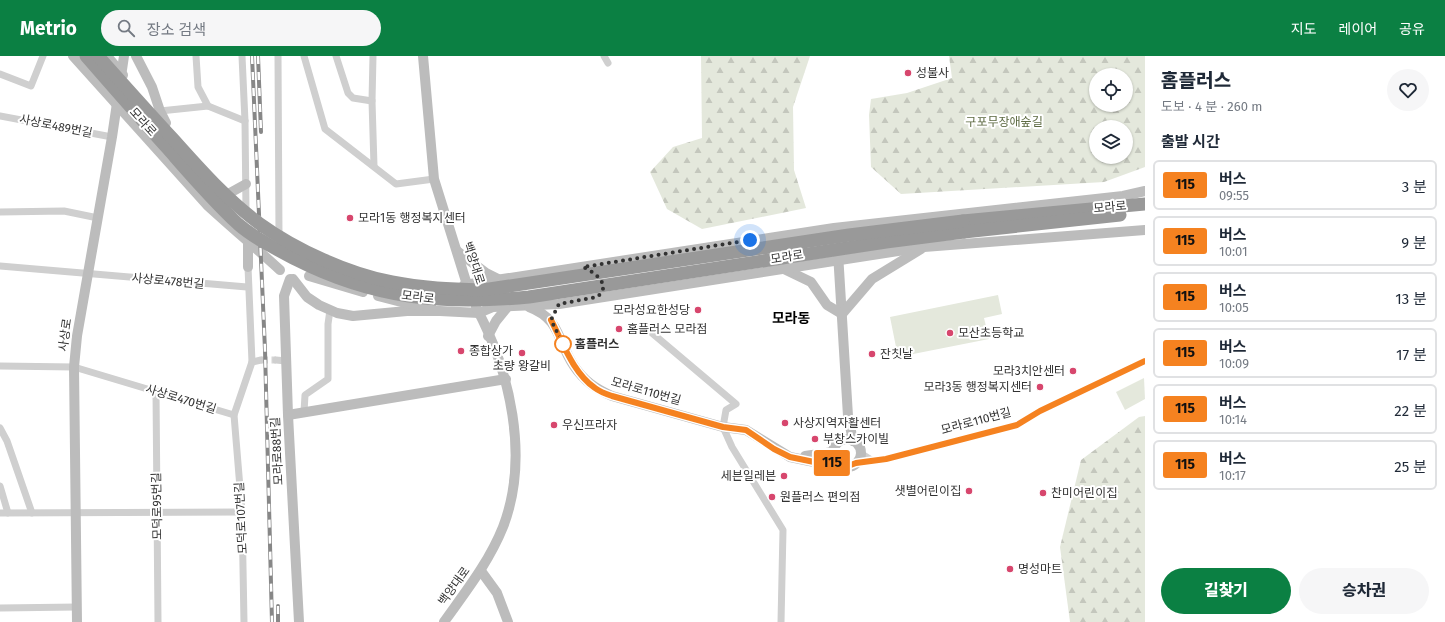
<!DOCTYPE html>
<html lang="ko">
<head>
<meta charset="utf-8">
<style>
	body { margin:0; font-family:"Fira Sans","Noto Sans KR",sans-serif; background:#f6f6f7; color:#1f2937; height:100vh; display:flex; flex-direction:column; font-size:15px; white-space:nowrap }
	* { box-sizing:border-box; margin:0 }
	p { font-size:13px; color:#747a83 }
	.icon { flex:none; width:22px; height:22px; fill:none; stroke:currentColor; stroke-width:2; stroke-linecap:round; stroke-linejoin:round }
	.map { position:relative; flex:1; overflow:hidden }
	.details { display:flex; flex-direction:column; background:#fff; width:300px }
	.details>* { flex:none }
	.badge { padding:0 8px; border-radius:3px; font-size:14px; line-height:26px }
	.buttons { position:absolute; left:1089px; top:12px; display:grid; gap:8px }
	.buttons a { display:grid; place-items:center; width:44px; height:44px; border-radius:50%; background:#fff; box-shadow:0 1px 3px #0004; font-size:20px }
	.you { position:absolute; width:20px; height:20px; margin:-10px; border:3px solid #fff; border-radius:50%; background:#1a73e8; box-shadow:0 0 0 6px #1a73e833 }
	.map>.badge { position:absolute; translate:-50% -50%; box-shadow:0 0 0 2px #fff }
	h2 { padding:0 16px; font-size:15px; line-height:36px }
	.round { display:grid; place-items:center; flex:none; width:42px; height:42px; border-radius:21px; background:#f6f6f7 }
	.headline { display:flex; align-items:center; justify-content:space-between; height:68px; padding:0 16px }
	h1 { font-size:19px; font-weight:800; line-height:30px }
	.primary-button { display:flex; gap:8px; margin-top:auto; padding:8px 16px }
	.primary-button a { flex:1; height:46px; border-radius:24px; background:#0b8043; color:#fff; font-size:16px; font-weight:800; line-height:46px; text-align:center }
	.primary-button a+a { background:#f6f6f7; color:#1f2937 }
	ul { padding:0; list-style:none }
	li { display:flex; align-items:center; gap:12px; height:50px; margin:0 8px 6px; padding:0 8px; border:2px solid #e0e1e3; border-radius:6px }
	li div { flex:1 }
	li b { display:block; font-size:15px }
	li em { font-style:normal }
	li .badge { min-width:44px; font-weight:700; text-align:center }
	header { display:flex; align-items:center; gap:24px; box-sizing:border-box; height:56px; padding:0 20px; background:#0b8043; color:#fff }
	header strong { font-size:19px }
	nav { display:flex; gap:22px; margin-inline-start:auto; font-size:14px }
	.search { width:280px; height:36px; background:#f6f6f7; display:flex; align-items:center; gap:10px; box-sizing:border-box; padding:0 14px; border-radius:22px; color:#747a83; font-size:15px }
	main { display:flex; flex:1; min-height:0 }
	.map>svg:first-child { display:block }
	.forest { fill:url(#forest-firs); fill-rule:evenodd }
	.green { fill:#e4e8dc }
	.lines { fill:none; stroke-linecap:round; stroke-linejoin:round }
	.street-tunnel { stroke:#d6d6d6; stroke-width:7; stroke-dasharray:7 3.5; stroke-linecap:butt }
	.street { stroke:#cfcfcf; stroke-width:7 }
	.secondary { stroke:#bcbcbc; stroke-width:10 }
	.highway { stroke:#999; stroke-width:13 }
	.rail-casing { stroke:#878787; stroke-width:4 }
	.rail { stroke:#fff; stroke-width:2.5; stroke-dasharray:8; stroke-linecap:butt }
	.highway-bridge { stroke:#999; stroke-width:13 }
	.line-casing { stroke:#fff; stroke-width:9 }
	.line { stroke:#f58220; stroke-width:6 }
	.walk { stroke:#323232; stroke-width:4; stroke-dasharray:0 7.2 }
	.poi-dot { fill:#d7466d; stroke:#fff; stroke-width:1.5 }
	.stop-dot { fill:#fff; stroke:#f58220; stroke-width:2 }
	.labels { text-anchor:middle; stroke-width:4; stroke-linejoin:round; paint-order:stroke }
	.poi-label { font-size:12px; fill:#323232; stroke:#fff; text-anchor:start }
	.street-label { font-size:12px; fill:#323232; stroke:#fff }
	.park-label { font-size:12px; fill:#5d6a42; stroke:#fff }
	.stop-label { font-size:12px; font-weight:bold; fill:#323232; stroke:#fff; text-anchor:start }
	.quarter-label { font-size:14px; font-weight:bold; fill:#000; stroke:#fff }
</style>
</head>
<body>
<header>
<strong>Metrio</strong>
<div class="search"><svg class="icon" aria-label="search" viewBox="0 0 24 24"><circle cx="10" cy="10" r="6"/><path d="M15 15l6 6"/></svg>장소 검색</div>
<nav><a>지도</a><a>레이어</a><a>공유</a></nav>
</header>
<main>
<div class="map">
<svg width="1145" height="566" viewBox="0 0 1145 566">
	<defs>
		<pattern id="forest-firs" width="22" height="20" patternUnits="userSpaceOnUse"><rect width="22" height="20" fill="#e4e8dc"/><path d="M5 1l3.5 6h-7zM16 11l3.5 6h-7z" fill="#c4c7bd"/></pattern>
	</defs>
	<rect width="100%" height="100%" fill="#fff"/>
	<g class="forest">
		<polygon points="701,0 810,0 793,51 794,114 806,152 702,173 667,153 650,116 673,91 702,82"/>
		<path d="M949,0H1145V111L1104,126L901,138L871,111L869,59L871,43L907,37L952,22ZM1096,19H1126V49H1096ZM1096,71H1126V101H1096Z"/>
		<polygon points="1145,360 1145,566 1070,566 1060,491 1081,404 1139,361"/>
	</g>
	<g class="green">
		<polygon points="998,239 1002,258 984,262 989,283 898,301 890,261"/>
		<polygon points="1144,322 1145,343 1125,354 1116,336"/>
	</g>
	<g class="lines">
		<polyline class="street-tunnel" points="261,304 276,304"/>
		<g class="street">
			<polyline points="196,0 198,31 208,50 245,65"/>
			<polyline points="242,0 245,65 246,155"/>
			<polyline points="278,0 279,179"/>
			<polyline points="304,0 325,73 396,128 434,123"/>
			<polyline points="336,0 348,37 353,42 372,45"/>
			<polyline points="373,0 372,45 374,110"/>
			<polyline points="604,0 608,7"/>
			<polyline points="0,18 31,30 43,0"/>
			<polyline points="160,55 208,50"/>
			<polyline points="0,60 112,81"/>
			<polyline points="0,156 64,155 98,162"/>
			<polyline points="0,210 247,231"/>
			<polyline points="652,277 736,348 726,354 723,371 732,391 783,474 781,566"/>
			<polyline points="276,304 286,305"/>
			<polyline points="252,306 261,304"/>
			<polyline points="0,310 74,311 234,359 252,306 248,211"/>
			<polyline points="156,335 158,566"/>
			<polyline points="304,356 305,339 328,323 328,268 330,254"/>
			<polyline points="234,359 242,456 244,566"/>
			<polyline points="0,372 7,385 32,457"/>
			<polyline points="860,397 873,405"/>
			<polyline points="856,407 886,403 1017,369 1040,355 1145,305"/>
			<polyline points="0,430 8,457"/>
			<polyline points="0,457 242,456"/>
			<polyline points="0,552 77,551"/>
		</g>
		<g class="secondary">
			<path d="M73,0L207,149C231,171 256,192 280,214"/>
			<polyline points="107,0 123,19"/>
			<polyline points="136,0 152,31 160,55 166,67"/>
			<polyline points="423,0 434,123 469,235"/>
			<polyline points="228,138 246,128"/>
			<polyline points="457,195 486,217 500,224"/>
			<polyline points="838,197 848,360 853,385"/>
			<polyline points="248,211 248,185"/>
			<polyline points="784,213 811,226 827,249 842,258"/>
			<polyline points="309,220 363,236"/>
			<polyline points="290,223 284,240 288,359 299,566"/>
			<polyline points="293,223 307,241 319,249 337,257 353,260 407,255 440,255 479,257 493,251 559,248 924,191 1145,174"/>
			<polyline points="464,229 834,172 1123,140 1145,135"/>
			<polyline points="378,240 405,247 431,250"/>
			<path d="M529,251C561,263 557,285 574,310C584,325 596,333 612,340L723,371L746,374L790,401L819,407H838"/>
			<polyline points="842,258 872,223 921,193"/>
			<polyline points="488,280 496,265 509,249"/>
			<polyline points="288,359 506,323"/>
			<circle cx="847" cy="397" r="14"/>
			<polyline points="805,400 833,396"/>
			<polyline points="481,515 497,537 508,566"/>
			<polyline points="77,566 74,311 77,280 112,81 124,0"/>
			<path d="M444,566C466,535 489,506 503,471C530,401 510,315 476,251"/>
		</g>
		<g class="highway">
			<polyline points="963,165 1145,148"/>
			<polyline points="964,176 1120,159"/>
		</g>
		<defs>
			<g id="rail">
				<polyline points="252,0 265,294 272,566"/>
				<polyline points="258,0 261,76"/>
				<polyline points="278,550 278,566"/>
			</g>
		</defs>
		<use href="#rail" class="rail-casing"/>
		<use href="#rail" class="rail"/>
		<g class="highway-bridge">
			<path d="M86,0C113,31 140,62 168,93C190,118 213,145 238,168C254,182 276,193 295,203C374,243 442,249 529,241L886,186L964,176"/>
			<path d="M98,0C123,28 148,56 173,83C200,113 227,144 260,168C296,194 349,218 392,226C422,232 452,233 483,234L849,179L963,165"/>
		</g>
	</g>
	<g class="lines">
		<defs>
			<path id="line" d="M551,264C563,287 573,317 595,332C600,336 606,338 612,340L723,371L746,374L774,393L790,401L819,407H838L848,410L856,407L886,403L1017,369L1040,355L1145,305"/>
		</defs>
		<use href="#line" class="line-casing"/>
		<use href="#line" class="line"/>
		<path class="walk" d="M563,288L551,264L559,248L597,241C613,229 594,216 583,211L750,184"/>
	</g>
	<g class="poi-dot">
		<circle cx="908" cy="17" r="4"/>
		<circle cx="350" cy="162" r="4"/>
		<circle cx="698" cy="254" r="4"/>
		<circle cx="619" cy="273" r="4"/>
		<circle cx="950" cy="277" r="4"/>
		<circle cx="461" cy="295" r="4"/>
		<circle cx="522" cy="297" r="4"/>
		<circle cx="872" cy="298" r="4"/>
		<circle cx="1073" cy="315" r="4"/>
		<circle cx="1040" cy="331" r="4"/>
		<circle cx="785" cy="367" r="4"/>
		<circle cx="554" cy="369" r="4"/>
		<circle cx="815" cy="383" r="4"/>
		<circle cx="784" cy="420" r="4"/>
		<circle cx="969" cy="435" r="4"/>
		<circle cx="1043" cy="437" r="4"/>
		<circle cx="772" cy="441" r="4"/>
		<circle cx="1010" cy="513" r="4"/>
	</g>
	<circle class="stop-dot" cx="563" cy="288" r="8"/>
	<g class="labels">
		<g class="poi-label">
			<text x="916" y="21">성불사</text>
			<text x="358" y="166">모라1동 행정복지센터</text>
			<text x="690" y="258" text-anchor="end">모라성요한성당</text>
			<text x="627" y="277">홈플러스 모라점</text>
			<text x="958" y="281">모산초등학교</text>
			<text x="469" y="299">종합상가</text>
			<text x="880" y="302">잔칫날</text>
			<text x="522" y="314" text-anchor="middle">초량 왕갈비</text>
			<text x="1065" y="319" text-anchor="end">모라3치안센터</text>
			<text x="1032" y="335" text-anchor="end">모라3동 행정복지센터</text>
			<text x="793" y="371">사상지역자활센터</text>
			<text x="562" y="373">우신프라자</text>
			<text x="823" y="387">부창스카이빌</text>
			<text x="776" y="424" text-anchor="end">세븐일레븐</text>
			<text x="961" y="439" text-anchor="end">샛별어린이집</text>
			<text x="1051" y="441">찬미어린이집</text>
			<text x="780" y="445">원플러스 편의점</text>
			<text x="1018" y="517">명성마트</text>
		</g>
		<g class="street-label">
			<text transform="translate(143 66) rotate(48)" y="4">모라로</text>
			<text transform="translate(56 70) rotate(11)" y="4">사상로489번길</text>
			<text transform="translate(1110 151) rotate(-5)" y="4">모라로</text>
			<text transform="translate(787 201) rotate(-9)" y="4">모라로</text>
			<text transform="translate(474 207) rotate(72)" y="4">백양대로</text>
			<text transform="translate(168 225) rotate(5)" y="4">사상로478번길</text>
			<text transform="translate(418 241) rotate(7)" y="4">모라로</text>
			<text transform="translate(65 279) rotate(-82)" y="4">사상로</text>
			<text transform="translate(646 335) rotate(16)" y="4">모라로110번길</text>
			<text transform="translate(181 343) rotate(17)" y="4">사상로470번길</text>
			<text transform="translate(976 365) rotate(-15)" y="4">모라로110번길</text>
			<text transform="translate(277 395) rotate(-93)" y="4">모라로88번길</text>
			<text transform="translate(157 450) rotate(-91)" y="4">모덕로95번길</text>
			<text transform="translate(241 462) rotate(-93)" y="4">모덕로107번길</text>
			<text transform="translate(454 530) rotate(-54)" y="4">백양대로</text>
		</g>
		<g class="park-label">
			<text x="1004" y="70">구포무장애숲길</text>
		</g>
		<g class="stop-label">
			<text x="575" y="292">홈플러스</text>
		</g>
		<g class="quarter-label">
			<text x="791" y="267">모라동</text>
		</g>
	</g>
</svg>
<div class="buttons">
<a><svg class="icon" aria-label="locate" viewBox="0 0 24 24"><circle cx="12" cy="12" r="6"/><path d="M12 2v4M12 18v4M2 12h4M18 12h4"/></svg></a>
<a><svg class="icon" aria-label="layers" viewBox="0 0 24 24"><path d="M12 4l9 5-9 5-9-5zM3 14l9 5 9-5"/></svg></a>
</div>
<div class="you" style="left:750px;top:184px"></div>
<b class="badge" style="left:832px;top:407px;background:#f58220;color:#111">115</b>
</div>
<section class="details">
<div class="headline"><div><h1>홈플러스</h1><p>도보 · 4 분 · 260 m</p></div><a class="round"><svg class="icon" aria-label="heart" viewBox="0 0 24 24"><path d="M12 20l-8-8c-3-5 5-10 8-4 3-6 11-1 8 4z"/></svg></a></div>
<h2>출발 시간</h2>
<ul>
<li><span class="badge" style="background:#f58220;color:#111">115</span><div><b>버스</b><p>09:55</p></div><em>3 분</em></li>
<li><span class="badge" style="background:#f58220;color:#111">115</span><div><b>버스</b><p>10:01</p></div><em>9 분</em></li>
<li><span class="badge" style="background:#f58220;color:#111">115</span><div><b>버스</b><p>10:05</p></div><em>13 분</em></li>
<li><span class="badge" style="background:#f58220;color:#111">115</span><div><b>버스</b><p>10:09</p></div><em>17 분</em></li>
<li><span class="badge" style="background:#f58220;color:#111">115</span><div><b>버스</b><p>10:14</p></div><em>22 분</em></li>
<li><span class="badge" style="background:#f58220;color:#111">115</span><div><b>버스</b><p>10:17</p></div><em>25 분</em></li>
</ul>
<div class="primary-button"><a>길찾기</a><a>승차권</a></div>
</section>
</main>
</body>
</html>
